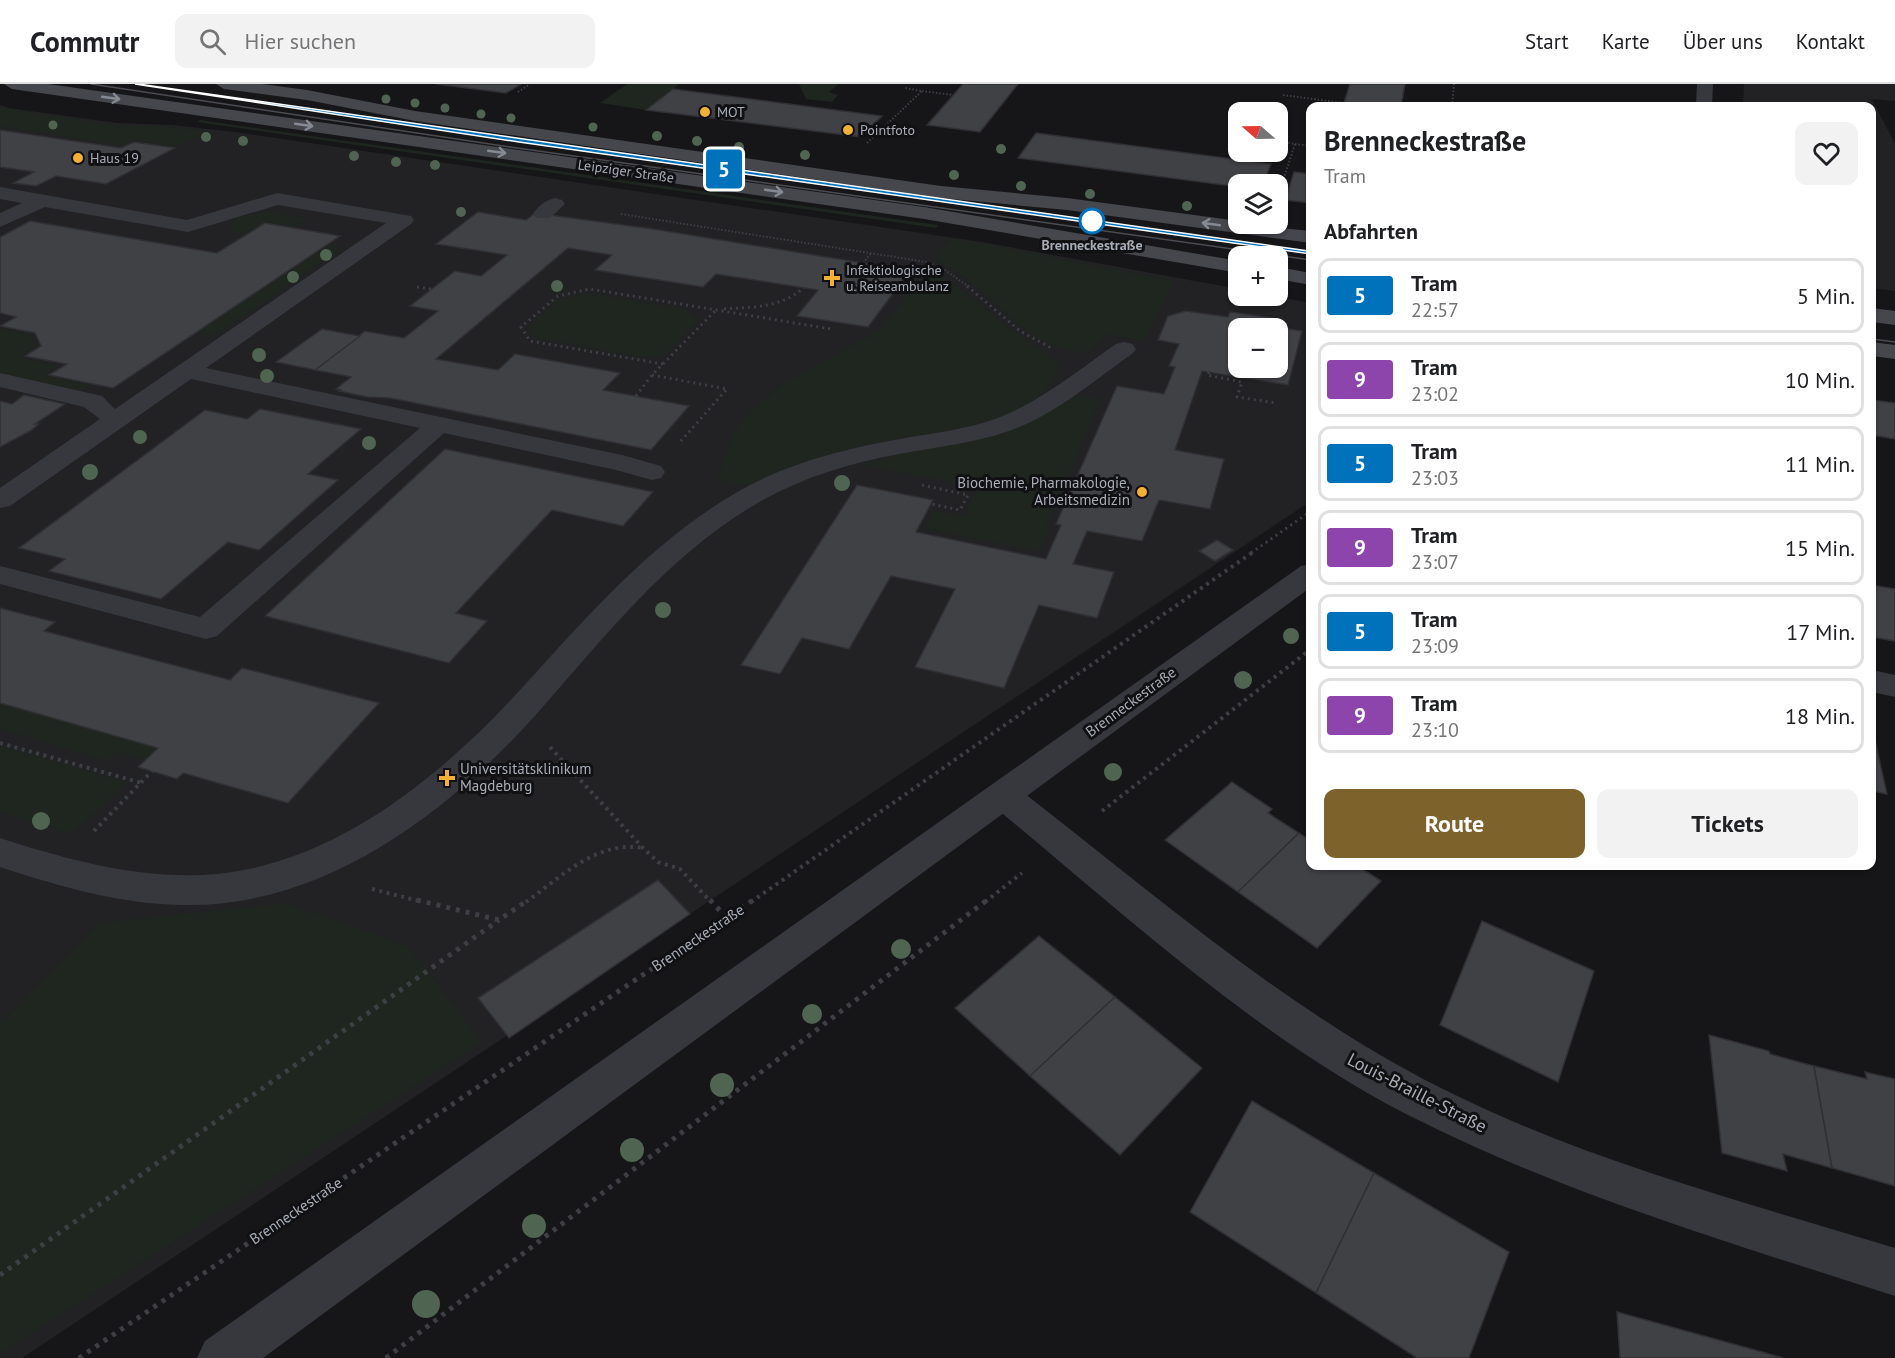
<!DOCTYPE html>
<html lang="de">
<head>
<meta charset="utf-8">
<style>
	body { margin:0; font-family:"PT Sans",sans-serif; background:#f2f2f2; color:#202124; height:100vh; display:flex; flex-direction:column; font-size:22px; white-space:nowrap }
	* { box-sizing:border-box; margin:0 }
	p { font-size:20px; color:#757577 }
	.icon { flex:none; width:33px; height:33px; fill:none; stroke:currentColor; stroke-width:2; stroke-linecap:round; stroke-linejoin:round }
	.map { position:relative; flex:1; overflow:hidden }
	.sheet { position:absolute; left:1306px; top:18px; width:570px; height:768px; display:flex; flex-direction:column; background:#fff; border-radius:12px; box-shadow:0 2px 4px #0004 }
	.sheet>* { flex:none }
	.badge { padding:0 12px; border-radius:4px; font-size:21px; line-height:39px }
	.needle { width:39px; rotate:290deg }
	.tools { position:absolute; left:1228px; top:18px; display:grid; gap:12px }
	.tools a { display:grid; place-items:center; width:60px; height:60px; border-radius:12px; background:#fff; box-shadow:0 2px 4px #0004; font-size:30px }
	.map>.badge { position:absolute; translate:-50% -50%; box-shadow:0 0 0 3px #fff }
	h2 { padding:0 18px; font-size:22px; line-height:54px }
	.round { display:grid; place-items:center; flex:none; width:63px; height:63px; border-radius:12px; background:#f2f2f2 }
	.overview { display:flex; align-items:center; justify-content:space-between; height:102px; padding:0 18px }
	h1 { font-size:28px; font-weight:700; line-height:45px }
	.cta { display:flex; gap:12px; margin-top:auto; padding:12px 18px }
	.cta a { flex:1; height:69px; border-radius:12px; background:#7e622b; color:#fff; font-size:24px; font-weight:700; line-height:69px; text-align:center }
	.cta a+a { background:#f2f2f2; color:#202124 }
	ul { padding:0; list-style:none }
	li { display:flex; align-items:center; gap:18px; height:75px; margin:0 12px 9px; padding:0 6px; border:3px solid #e0e0e0; border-radius:12px }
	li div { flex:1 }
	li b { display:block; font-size:22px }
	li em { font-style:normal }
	li .badge { min-width:66px; font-weight:700; text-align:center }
	header { display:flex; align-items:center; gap:36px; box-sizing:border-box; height:84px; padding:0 30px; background:#fff; border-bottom:2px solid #e0e0e0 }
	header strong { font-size:28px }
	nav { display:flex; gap:33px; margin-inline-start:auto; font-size:21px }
	.search { width:420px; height:54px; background:#f2f2f2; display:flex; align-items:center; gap:15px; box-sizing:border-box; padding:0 21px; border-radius:12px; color:#757577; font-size:22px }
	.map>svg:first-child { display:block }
	.built { fill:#222225; fill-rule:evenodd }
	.green { fill:#1e261f }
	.building { fill:#404145; stroke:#303034; stroke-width:1.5; fill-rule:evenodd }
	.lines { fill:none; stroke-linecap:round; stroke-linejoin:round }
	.path-far3 { stroke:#3d3f44; stroke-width:2; stroke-dasharray:1.5 2; stroke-linecap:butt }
	.path-far2 { stroke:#3d3f44; stroke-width:3; stroke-dasharray:2 4; stroke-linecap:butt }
	.path-far1 { stroke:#3d3f44; stroke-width:4; stroke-dasharray:3 4.5; stroke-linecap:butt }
	.path { stroke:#3d3f44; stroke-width:5; stroke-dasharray:4 6; stroke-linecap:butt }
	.service { fill:#37383d; fill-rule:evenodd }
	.minor { fill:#37383d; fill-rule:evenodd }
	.tertiary { fill:#37383d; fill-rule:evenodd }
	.secondary { fill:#45474d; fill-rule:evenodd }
	.tram { stroke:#4a4c52; stroke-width:1.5 }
	.tree { fill:#506452 }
	.oneway { stroke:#858993 }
	.line { fill:#0072bc; stroke:#fff; stroke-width:1.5 }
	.poi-dot { fill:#f2b134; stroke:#111113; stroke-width:2 }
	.stop-dot { fill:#fff; stroke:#0072bc; stroke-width:3 }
	.labels { text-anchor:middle; stroke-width:6; stroke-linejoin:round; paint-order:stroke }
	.far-poi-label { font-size:14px; fill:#a8adb8; stroke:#111113; text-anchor:start }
	.far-street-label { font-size:14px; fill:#a8adb8; stroke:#111113 }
	.far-stop-label { font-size:14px; font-weight:bold; fill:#a8adb8; stroke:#111113 }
	.poi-label { font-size:15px; fill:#a8adb8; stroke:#111113; text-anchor:end }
	.street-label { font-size:15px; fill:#a8adb8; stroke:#111113 }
	.near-street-label { font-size:18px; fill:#a8adb8; stroke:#111113 }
</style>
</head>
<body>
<header>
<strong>Commutr</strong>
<div class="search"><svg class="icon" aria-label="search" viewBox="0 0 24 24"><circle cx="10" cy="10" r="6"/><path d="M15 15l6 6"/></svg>Hier suchen</div>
<nav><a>Start</a><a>Karte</a><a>Über uns</a><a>Kontakt</a></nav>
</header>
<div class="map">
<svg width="1895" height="1274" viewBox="0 0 1895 1274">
	<rect width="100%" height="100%" fill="#161618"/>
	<g class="built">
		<polygon points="1744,0 1895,0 1895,17 1872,15 1895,60 1895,207 1872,204 1872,22 1743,22"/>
		<path d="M0,21L9,24L117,39L173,41L235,48L982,158L1239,205V212H1272L1311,219V417L22,1274H0ZM1239,244H1278V284H1239Z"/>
	</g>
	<g class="green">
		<polygon points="627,0 679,0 646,26 600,19"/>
		<polygon points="799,0 838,0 829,8 838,11 832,18 806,15"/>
		<polygon points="0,23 114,41 171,43 206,47 176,63 135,56 123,62 0,42"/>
		<polygon points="200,36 938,141 936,144 197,38"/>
		<polygon points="271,128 309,135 296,143 266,138 245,150 230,147 233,133"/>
		<path d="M951,154L981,159L1174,197L1144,257L1107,250L1086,269C1069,266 1052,263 1037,254C1001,230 975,193 934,176Z"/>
		<polygon points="329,161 344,163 214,252 198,249"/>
		<path d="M929,183C957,201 982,222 1008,243C1026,256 1046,267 1061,283C1055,291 1050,302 1042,309C997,348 932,346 876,359C835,369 794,386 754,400L741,401L717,396L734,348L752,326L781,301L880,246Z"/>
		<polygon points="589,209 685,225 697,237 667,269 646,274 536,254 528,243 559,215"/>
		<polygon points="0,244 30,251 37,262 19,273 57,282 43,291 89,301 80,307 0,290"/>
		<polygon points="1077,311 1101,315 1046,443 1050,444 1040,467 925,445 935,427 964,432 979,403 862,381 1045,327"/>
		<polygon points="0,619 158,664 146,676 118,668 108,677 0,645"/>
		<polygon points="0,661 127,699 71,750 0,728"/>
		<polygon points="286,819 408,862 482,958 0,1270 0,941 99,839"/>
	</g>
	<g class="building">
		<polygon points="436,0 521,0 506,9"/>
		<polygon points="963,0 1018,0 980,48 927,41"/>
		<polygon points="1350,0 1405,0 1401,22 1343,22"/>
		<polygon points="673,5 882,32 861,53 646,26"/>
		<polygon points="0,46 121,64 134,58 175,64 106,100 56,92 36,102 13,99 34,88 0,83"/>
		<polygon points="1036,49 1271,80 1263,100 1239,100 1239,103 1018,74"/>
		<polygon points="1294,88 1311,90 1311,119 1285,116"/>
		<polygon points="478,128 526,136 535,129 653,145 876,181 872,187 906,192 868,243 797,232 818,206 716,190 703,203 595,186 612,171 568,164 436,275 498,286 515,270 620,289 603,306 689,322 651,366 390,314 367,313 339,307 341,306 336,305 351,293 315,286 365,247 404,254 438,227 410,222 455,187 481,192 507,171 436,160"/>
		<polygon points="30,137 217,169 265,139 340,152 113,304 49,291 67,280 25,272 41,262 35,249 0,242 16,233 0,229 0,153"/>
		<path d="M1186,227L1228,233L1230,228L1273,234L1270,242L1302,247L1288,301L1202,287L1175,366L1224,375L1210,425L1159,416L1142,457L1087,447L1073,480L1114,488L1097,534L1039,521L1004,604L915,583L955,505L891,492L849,565L802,554L780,590L741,581L857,401L933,416L916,448L1046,475L1061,441L1056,440L1117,302L1164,310L1175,283L1169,282L1179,260L1158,256L1168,232ZM1239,244H1278V284H1239Z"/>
		<polygon points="322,245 360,252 315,286 276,278"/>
		<polygon points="24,311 65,320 35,340 39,340 30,347 0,363 0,317 12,320"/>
		<polygon points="1872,316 1895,319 1895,355 1872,351"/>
		<polygon points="260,325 361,345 308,390 338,396 259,466 228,458 161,515 49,487 65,475 19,464 205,326 247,335"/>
		<polygon points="445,365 653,408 623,442 552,426 456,529 487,537 449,579 265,532"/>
		<polygon points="1217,456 1233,466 1215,477 1199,467"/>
		<polygon points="1872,501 1895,505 1895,557 1872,553"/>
		<polygon points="0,524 55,538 44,547 230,596 242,584 379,619 288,719 183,689 177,695 138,683 158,664 0,619"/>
		<polygon points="1872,643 1887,710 1872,707"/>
		<polygon points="1232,698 1272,725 1268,729 1299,749 1238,808 1165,756"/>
		<polygon points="1299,749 1311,757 1311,782 1358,782 1381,797 1317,864 1238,808"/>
		<polygon points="658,796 690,830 509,954 478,914"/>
		<polygon points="1482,837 1594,887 1558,998 1440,941"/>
		<polygon points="1039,852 1115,913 1030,992 955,924"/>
		<polygon points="1115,913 1202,984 1120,1071 1030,992"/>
		<polygon points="1709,951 1769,967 1770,970 1814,982 1832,1084 1783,1070 1787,1087 1722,1069"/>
		<polygon points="1814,982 1867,995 1865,988 1895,995 1895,1102 1832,1084"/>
		<polygon points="1252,1017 1374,1089 1316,1209 1190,1128"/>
		<polygon points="1374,1089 1509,1168 1469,1274 1417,1274 1316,1209"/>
		<polygon points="1617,1228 1755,1266 1783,1274 1620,1274"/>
	</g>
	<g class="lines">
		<g class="path-far3">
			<polyline points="922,7 953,11"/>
			<polyline points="518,8 530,0"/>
			<polyline points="1283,11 1344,19"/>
			<polyline points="1452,22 1454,0"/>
			<polyline points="1278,57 1295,60 1278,112"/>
			<polyline points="867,59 922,7 905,4"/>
			<polyline points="1295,60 1311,62"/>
			<polyline points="621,130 927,178 945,186 969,203"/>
			<polyline points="863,179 872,168"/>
		</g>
		<g class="path-far2">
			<polyline points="967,202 1020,247 1053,265"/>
			<polyline points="417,203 431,205"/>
			<path d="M724,225C753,223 780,224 804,204"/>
			<polyline points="663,280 530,257 521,243 558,212 590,205 831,245"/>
			<polyline points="1209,288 1207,291 1242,298 1237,313 1276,319"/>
			<polyline points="652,291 727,305 679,359"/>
			<polyline points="636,312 652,291 717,225"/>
			<polyline points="922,401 968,411 960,426 931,420"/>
			<polyline points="1251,469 1311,427"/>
		</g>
		<g class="path-far1">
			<polyline points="0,659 142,699"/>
			<polyline points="550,663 643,764 658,778 680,785 711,818"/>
			<polyline points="1102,727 1311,565"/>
			<polyline points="94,747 152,687"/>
			<polyline points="372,805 423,818"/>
			<path d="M526,818C561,793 597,756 643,764"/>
			<polyline points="751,818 1253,468"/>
			<polyline points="985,818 1022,789"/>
		</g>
		<g class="path">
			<polyline points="417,816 499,836 528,816"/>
			<polyline points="710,816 727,834"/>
			<polyline points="0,1191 499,836"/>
			<polyline points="79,1274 753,816"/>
			<polyline points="386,1274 987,816"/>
		</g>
		<g class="service">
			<polygon points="0,103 187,136 277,109 411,132 414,136 411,140 206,284 622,371 661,382 665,388 661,394 652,396 616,386 444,349 217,552 206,555 0,500 0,482 200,533 420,344 191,295 10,422 0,424 0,404 100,335 84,323 0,303 0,289 102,312 115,325 386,139 278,121 188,148 45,123 0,143 0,129 22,119 0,115"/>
			<path d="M555,114L562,116L565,120L550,134H536L533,130C538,122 546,116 555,114Z"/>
			<path d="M1124,258L1132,260L1136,265L1132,270C1093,297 1055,331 1009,347C974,359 936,363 899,370C850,379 800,394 756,420C669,471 607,550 541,625C451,727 324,825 181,821C119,820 58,802 0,783V754C65,775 134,794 203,791C328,785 439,695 520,606C586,534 649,460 734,410C784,380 843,365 900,355C931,349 964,346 995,335C1039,319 1077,287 1116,260Z"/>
		</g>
		<g class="minor">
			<polygon points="1697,0 1713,0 1712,22 1696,22"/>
			<polygon points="1872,586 1895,591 1895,613 1872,608"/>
			<path d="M1003,698L1015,702C1152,808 1283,924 1439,1003C1583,1076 1741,1117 1895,1164V1212C1731,1159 1564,1110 1410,1032C1257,954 1123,829 991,720L986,711L991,702Z"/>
		</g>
		<polygon class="tertiary" points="1311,480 1311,503 263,1274 197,1274 205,1257 1301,482"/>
		<g class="secondary">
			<polygon points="4,0 48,0 924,123 1239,177 1239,189 924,135 12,5"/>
			<polygon points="216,0 262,0 307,6 415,27 941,102 1067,114 1239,137 1239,140 1311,147 1311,159 1067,126 941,114 415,37 307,16 224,5"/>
			<polygon points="1278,183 1311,189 1311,201 1278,195"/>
			<polygon points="1872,224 1895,227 1895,241 1872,238"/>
			<polygon points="1872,258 1895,261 1895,275 1872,272"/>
		</g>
		<g class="tram">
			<polyline points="91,0 510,63 1311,176"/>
			<polyline points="1872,255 1895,258"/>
		</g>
	</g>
	<g class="tree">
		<circle cx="386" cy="15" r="4.5"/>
		<circle cx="415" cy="19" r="4.5"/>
		<circle cx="445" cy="24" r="4.5"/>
		<circle cx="481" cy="30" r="4.5"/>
		<circle cx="511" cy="34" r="4.5"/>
		<circle cx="53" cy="41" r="4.5"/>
		<circle cx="593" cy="43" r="4.5"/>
		<circle cx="657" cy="52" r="5"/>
		<circle cx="206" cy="53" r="5"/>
		<circle cx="243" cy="57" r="5"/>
		<circle cx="697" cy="57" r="5"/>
		<circle cx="739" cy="63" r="5"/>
		<circle cx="1001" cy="65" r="5"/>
		<circle cx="805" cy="71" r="5"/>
		<circle cx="354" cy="72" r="5"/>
		<circle cx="396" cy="78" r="5"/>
		<circle cx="435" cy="81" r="5"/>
		<circle cx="954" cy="91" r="5"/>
		<circle cx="1021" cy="102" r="5"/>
		<circle cx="1090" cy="110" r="5"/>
		<circle cx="1187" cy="122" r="5"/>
		<circle cx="461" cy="128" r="5"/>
		<circle cx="326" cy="171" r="6"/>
		<circle cx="293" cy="193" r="6"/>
		<circle cx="557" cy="202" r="6"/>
		<circle cx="259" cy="271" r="7"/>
		<circle cx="267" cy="292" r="7"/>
		<circle cx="140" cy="353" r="7"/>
		<circle cx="369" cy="359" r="7"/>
		<circle cx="90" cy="388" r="8"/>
		<circle cx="842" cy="399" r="8"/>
		<circle cx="663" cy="526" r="8"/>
		<circle cx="1291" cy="552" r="8"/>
		<circle cx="1243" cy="596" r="9"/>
		<circle cx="1113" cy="688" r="9"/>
		<circle cx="41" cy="737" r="9"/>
		<circle cx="901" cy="865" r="10"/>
		<circle cx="812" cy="930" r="10"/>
		<circle cx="722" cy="1001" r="12"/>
		<circle cx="632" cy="1066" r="12"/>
		<circle cx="534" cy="1142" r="12"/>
		<circle cx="426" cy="1220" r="14"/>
	</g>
	<defs><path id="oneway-shaft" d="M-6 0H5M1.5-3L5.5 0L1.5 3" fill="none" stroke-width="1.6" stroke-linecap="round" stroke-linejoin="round" transform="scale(1.5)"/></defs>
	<g class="oneway">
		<use href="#oneway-shaft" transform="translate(111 14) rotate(8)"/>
		<use href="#oneway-shaft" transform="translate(304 41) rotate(8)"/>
		<use href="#oneway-shaft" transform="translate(497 68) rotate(8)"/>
		<use href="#oneway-shaft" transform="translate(774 107) rotate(8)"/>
		<use href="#oneway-shaft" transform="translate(1211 140) rotate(-172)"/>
	</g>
	<polygon class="line" points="135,0 138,0 1315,168 1311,170 519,58"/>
	<g class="poi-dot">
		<circle cx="705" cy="28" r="6"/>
		<circle cx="848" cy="46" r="6"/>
		<circle cx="78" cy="74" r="6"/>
		<path d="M829 185h6v6h6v6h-6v6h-6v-6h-6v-6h6z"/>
		<circle cx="1142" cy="408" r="6"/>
		<path d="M444 685h6v6h6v6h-6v6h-6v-6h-6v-6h6z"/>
	</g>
	<circle class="stop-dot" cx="1092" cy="137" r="12"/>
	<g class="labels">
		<g class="far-poi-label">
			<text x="717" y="33">MOT</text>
			<text x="860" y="51">Pointfoto</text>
			<text x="90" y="79">Haus 19</text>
			<text x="846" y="191">Infektiologische<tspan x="846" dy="16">u. Reiseambulanz</tspan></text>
		</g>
		<g class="far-street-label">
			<text transform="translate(626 87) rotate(8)" y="5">Leipziger Straße</text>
		</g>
		<g class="far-stop-label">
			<text x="1092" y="166">Brenneckestraße</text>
		</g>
		<g class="poi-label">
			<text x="1130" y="404">Biochemie, Pharmakologie,<tspan x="1130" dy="17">Arbeitsmedizin</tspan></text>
			<text x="460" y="690" text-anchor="start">Universitätsklinikum<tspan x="460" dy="17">Magdeburg</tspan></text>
		</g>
		<g class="street-label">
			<text transform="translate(1131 618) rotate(-36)" y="5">Brenneckestraße</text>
			<text transform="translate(698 854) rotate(-34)" y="5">Brenneckestraße</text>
			<text transform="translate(296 1127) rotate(-34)" y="5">Brenneckestraße</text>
		</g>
		<g class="near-street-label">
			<text transform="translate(1417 1009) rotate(27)" y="6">Louis-Braille-Straße</text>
		</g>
	</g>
</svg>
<div class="tools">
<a><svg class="needle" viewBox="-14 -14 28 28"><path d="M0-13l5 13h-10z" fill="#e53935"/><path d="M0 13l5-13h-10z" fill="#757577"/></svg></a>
<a><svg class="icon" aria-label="layers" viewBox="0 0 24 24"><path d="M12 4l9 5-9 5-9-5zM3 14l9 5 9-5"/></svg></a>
<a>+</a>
<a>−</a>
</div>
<b class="badge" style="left:724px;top:85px;background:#0072bc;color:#fff">5</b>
<section class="sheet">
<div class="overview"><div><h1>Brenneckestraße</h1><p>Tram</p></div><a class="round"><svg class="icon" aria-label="heart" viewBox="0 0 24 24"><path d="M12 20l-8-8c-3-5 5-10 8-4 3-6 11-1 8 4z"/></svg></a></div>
<h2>Abfahrten</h2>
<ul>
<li><span class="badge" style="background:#0072bc;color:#fff">5</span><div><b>Tram</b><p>22:57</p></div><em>5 Min.</em></li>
<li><span class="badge" style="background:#8e44ad;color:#fff">9</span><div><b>Tram</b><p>23:02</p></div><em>10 Min.</em></li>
<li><span class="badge" style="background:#0072bc;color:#fff">5</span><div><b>Tram</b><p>23:03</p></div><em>11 Min.</em></li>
<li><span class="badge" style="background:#8e44ad;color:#fff">9</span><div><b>Tram</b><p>23:07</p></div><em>15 Min.</em></li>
<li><span class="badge" style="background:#0072bc;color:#fff">5</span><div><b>Tram</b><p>23:09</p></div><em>17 Min.</em></li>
<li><span class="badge" style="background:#8e44ad;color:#fff">9</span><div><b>Tram</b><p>23:10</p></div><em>18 Min.</em></li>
</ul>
<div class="cta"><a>Route</a><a>Tickets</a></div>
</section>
</div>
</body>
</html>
